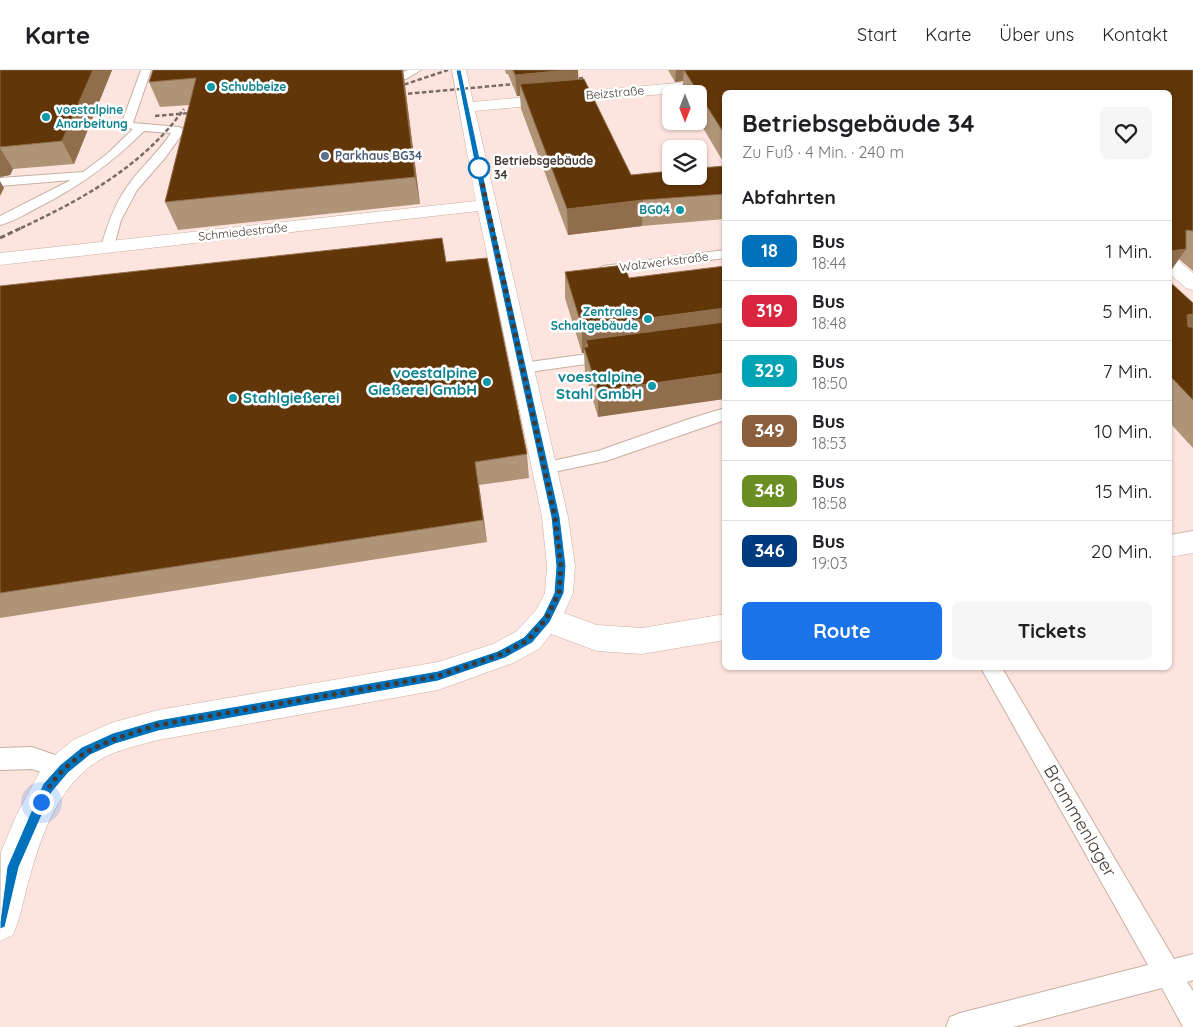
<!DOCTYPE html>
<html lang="de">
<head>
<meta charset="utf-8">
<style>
	body { margin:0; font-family:Quicksand,sans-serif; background:#f6f6f6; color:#202124; height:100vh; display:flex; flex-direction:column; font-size:19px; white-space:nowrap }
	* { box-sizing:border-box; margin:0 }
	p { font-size:16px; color:#757577 }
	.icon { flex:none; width:28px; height:28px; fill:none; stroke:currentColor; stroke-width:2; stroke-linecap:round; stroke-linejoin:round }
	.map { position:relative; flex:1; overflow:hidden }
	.drawer { position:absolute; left:722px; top:20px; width:450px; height:580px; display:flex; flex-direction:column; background:#fff; border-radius:8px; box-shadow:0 1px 4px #0004 }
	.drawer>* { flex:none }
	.badge { padding:0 10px; border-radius:8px; font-size:18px; line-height:32px }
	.needle { width:32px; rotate:180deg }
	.controls { position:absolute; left:662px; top:15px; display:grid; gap:10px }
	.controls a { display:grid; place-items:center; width:45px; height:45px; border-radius:8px; background:#fff; box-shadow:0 1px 4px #0004; font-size:25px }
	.you { position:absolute; width:25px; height:25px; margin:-12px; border:4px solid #fff; border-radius:50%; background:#1a73e8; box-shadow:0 0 0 8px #1a73e833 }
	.map>.badge { position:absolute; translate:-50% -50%; box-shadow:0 0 0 2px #fff }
	h2 { padding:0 20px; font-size:19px; line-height:45px }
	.round { display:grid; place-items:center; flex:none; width:52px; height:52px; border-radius:8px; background:#f6f6f6 }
	.head { display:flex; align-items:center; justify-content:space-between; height:85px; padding:0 20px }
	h1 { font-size:24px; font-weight:800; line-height:38px }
	.cta { display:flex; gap:10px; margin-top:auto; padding:10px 20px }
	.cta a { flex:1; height:58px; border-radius:8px; background:#1a73e8; color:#fff; font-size:20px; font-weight:800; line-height:58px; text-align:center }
	.cta a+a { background:#f6f6f6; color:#202124 }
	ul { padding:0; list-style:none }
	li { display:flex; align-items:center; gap:15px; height:60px; padding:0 20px; border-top:1px solid #e0e0e0 }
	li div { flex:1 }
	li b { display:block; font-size:19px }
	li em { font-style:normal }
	li .badge { min-width:55px; font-weight:700; text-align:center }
	header { display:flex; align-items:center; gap:30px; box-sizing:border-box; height:70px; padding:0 25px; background:#fff; border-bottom:1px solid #e0e0e0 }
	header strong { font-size:24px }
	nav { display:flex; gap:28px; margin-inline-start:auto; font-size:18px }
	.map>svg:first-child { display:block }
	.industrial { fill:#fee4de; fill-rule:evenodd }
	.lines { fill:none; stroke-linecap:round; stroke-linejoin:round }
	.service-casing { stroke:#c5b0a0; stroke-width:2 }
	.minor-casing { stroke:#c5b0a0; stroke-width:1 }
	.service { fill:#fff; fill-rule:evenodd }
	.minor { fill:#fff; fill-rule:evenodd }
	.rail-far1 { stroke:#766c64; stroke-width:2.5; stroke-dasharray:4.5 2.5; stroke-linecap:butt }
	.rail { stroke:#766c64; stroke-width:3; stroke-dasharray:5.5 3; stroke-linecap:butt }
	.wall { fill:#b09478 }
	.shaded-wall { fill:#906e4c }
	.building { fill:#613609; stroke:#906e4c }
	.line { fill:#0072bc; stroke:#fff }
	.walk { stroke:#423932; stroke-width:5; stroke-dasharray:0 9 }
	.culture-dot { fill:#0f9aa8; stroke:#fff; stroke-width:2 }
	.service-dot { fill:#5c6f8a; stroke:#fff; stroke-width:2 }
	.stop-dot { fill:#fff; stroke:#0072bc; stroke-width:2.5 }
	.labels { text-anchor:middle; stroke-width:5; stroke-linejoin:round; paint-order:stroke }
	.far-culture-label { font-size:12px; font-weight:bold; fill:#0d838f; stroke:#fff; text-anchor:start }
	.far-street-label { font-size:12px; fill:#423932; stroke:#fff }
	.far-service-label { font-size:12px; font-weight:bold; fill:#4e5e75; stroke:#fff; text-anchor:start }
	.far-stop-label { font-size:12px; font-weight:bold; fill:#423932; stroke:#fff; text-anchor:start }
	.culture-label { font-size:15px; font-weight:bold; fill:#0d838f; stroke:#fff; text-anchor:end }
	.near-street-label { font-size:18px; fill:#423932; stroke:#fff }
</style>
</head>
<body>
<header>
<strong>Karte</strong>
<nav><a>Start</a><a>Karte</a><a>Über uns</a><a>Kontakt</a></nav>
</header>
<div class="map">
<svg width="1193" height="957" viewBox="0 0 1193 957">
	<rect width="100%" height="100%" fill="#fff2e7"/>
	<path class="industrial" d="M0,0H1193V957H0ZM725,22H1170V598H725ZM671,24H699V51H671ZM671,79H699V106H671Z"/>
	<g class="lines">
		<defs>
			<g id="service">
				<path d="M141,0H151L133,53L179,57L185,60L165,88L137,120L121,150L113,180H103L101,177C107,156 114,135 127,117C140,98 158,83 171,63L144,61C111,94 77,118 35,139C24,145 12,152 0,155V146L71,110L0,116V108L83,102L107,84L133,59L123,57L121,55Z"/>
				<polygon points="408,0 421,0 406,9 379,14 374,11 375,9 399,4"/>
				<polygon points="725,180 725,188 603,204 596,200 603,196"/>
				<polygon points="610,281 615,282 618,286 615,290 522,303 517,302 514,298 517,294 522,293"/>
				<polygon points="725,338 725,350 606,391 544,404 538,402 535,398 538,394 598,381 689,349"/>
				<polygon points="981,598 1002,598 1174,889 1193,884 1193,910 1187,912 1193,921 1193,957 1183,957 1162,918 1013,957 946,957 950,947 960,943 1148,895"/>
				<polygon points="32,677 72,691 75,699 72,707 64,710 32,699 0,700 0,678"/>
			</g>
			<g id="minor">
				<path d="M452,0H466L473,32L719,9L724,11L727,14L724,17L719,19L475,41L568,447L575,496L573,523L564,543L597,555L642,558L725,544V570L642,584L597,581L551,564L539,579L513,593L438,620L158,670C140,675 120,679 103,688C61,711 42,762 30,806C24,826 21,846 13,865L0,871L1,782L16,746L39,703L55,685L73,670L111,653L158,640L438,592L493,574L517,561L536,540L545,523L547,496L542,447L478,141L0,195V183L476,131Z"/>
				<polygon points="1170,187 1177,189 1193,203 1193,220 1186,218 1170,204"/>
				<polygon points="1193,461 1193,483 1170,487 1170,465"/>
			</g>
		</defs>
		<use href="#service" class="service-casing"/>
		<use href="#minor" class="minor-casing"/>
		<use href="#service" class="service"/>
		<use href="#minor" class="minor"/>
		<g class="rail-far1">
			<polyline points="565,10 583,8"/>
			<polyline points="391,19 448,0"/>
			<polyline points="394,25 526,13"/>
			<polyline points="155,46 202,42"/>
			<path d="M21,158C83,129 143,96 184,39"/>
		</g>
		<polyline class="rail" points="0,168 23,157"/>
	</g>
	<g class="wall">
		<polygon points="0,0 112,0 74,94 13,99 10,105 0,107"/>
		<polygon points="153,0 403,0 420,134 178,160 165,132 190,35 160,37 149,12"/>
		<polygon points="505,0 578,0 578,9 631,105 725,96 725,149 642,156 568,165 521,39 520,26 517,26 508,4 506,4"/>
		<polygon points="668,0 1193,0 1193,201 1179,189 1170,202 1170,22 725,22 725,95 699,51 699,24 682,24 683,11 675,12"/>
		<polygon points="446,192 527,384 529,408 479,415 487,472 0,548 0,216"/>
		<polygon points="565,202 629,208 598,347 585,303 584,283 582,283 565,228"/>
		<polygon points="1170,212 1192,257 1193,257 1193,378 1170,353"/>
	</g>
	<g class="shaded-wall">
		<polygon points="93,0 112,0 74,94 62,71"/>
		<polygon points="384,0 403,0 420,134 415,107"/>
		<polygon points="567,0 578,0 579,20 520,14 520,26 517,26 515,5"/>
		<polygon points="676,0 684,0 683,11 675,12"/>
		<polygon points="0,78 13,99 10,105 0,107"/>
		<polygon points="0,111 4,118 0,126"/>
		<polygon points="643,130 642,156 568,165 567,139"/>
		<polygon points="1186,179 1170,202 1170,181"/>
		<polygon points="725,238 725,264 588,277 586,270 586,283 584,277 584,283 582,283 582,257"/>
		<polygon points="1193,244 1193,256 1184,268 1187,245"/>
		<polygon points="725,303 725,329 598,347 598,321"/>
		<polygon points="475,392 479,415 487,472 483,450"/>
	</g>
	<g class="building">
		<polygon points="0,0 93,0 62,71 0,77"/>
		<polygon points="153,0 402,0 415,107 165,132 196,8 149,12"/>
		<polygon points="513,0 567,0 515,5"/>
		<polygon points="684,0 1193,0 1193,161 1186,160 1186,179 1170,181 1170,22 725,22 725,65"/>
		<polygon points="584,9 631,105 671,101 671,106 699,106 699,98 725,96 725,124 643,130 567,139 520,14"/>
		<polygon points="442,168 446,192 487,188 527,384 475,392 483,450 0,523 0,216"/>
		<polygon points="624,195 629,208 725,196 725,238 582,257 565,202"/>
		<polygon points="1170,212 1193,233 1193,244 1187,245 1188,257 1193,257 1193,330 1170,306"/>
		<polygon points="725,252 725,303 598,321 584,277 588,277 586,270"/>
	</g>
	<polygon class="line" points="456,0 461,0 490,136 560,447 566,496 564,523 550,552 532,573 505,588 438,611 158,661 115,674 90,685 68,703 52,722 19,797 5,857 0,859 0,852 7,797 43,714 60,695 82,677 113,663 158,650 438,601 498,581 524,567 543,546 554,523 556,496 551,447 483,136"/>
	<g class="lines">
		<path class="walk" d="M41,732C64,682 109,670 158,655L438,606L502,584L528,570L546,549L559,523L561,496L555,447L479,98"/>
	</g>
	<g class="culture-dot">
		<circle cx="211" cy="17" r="5"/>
		<circle cx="46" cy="47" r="5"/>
		<circle cx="680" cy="140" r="5"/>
		<circle cx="648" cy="249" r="5"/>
		<circle cx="487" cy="312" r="5"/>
		<circle cx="652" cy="316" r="5"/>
		<circle cx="233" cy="328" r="5"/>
	</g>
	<circle class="service-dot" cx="325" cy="86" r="5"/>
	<circle class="stop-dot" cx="479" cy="98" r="10"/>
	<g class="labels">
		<g class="far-culture-label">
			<text x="221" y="21">Schubbeize</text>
			<text x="56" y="44">voestalpine<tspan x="56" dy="14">Anarbeitung</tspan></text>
			<text x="670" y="144" text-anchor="end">BG04</text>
			<text x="638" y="246" text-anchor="end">Zentrales<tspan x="638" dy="14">Schaltgebäude</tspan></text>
		</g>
		<g class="far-street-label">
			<text transform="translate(615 23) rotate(-5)" y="4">Beizstraße</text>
			<text transform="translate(243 162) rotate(-6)" y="4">Schmiedestraße</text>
			<text transform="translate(664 192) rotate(-7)" y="4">Walzwerkstraße</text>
		</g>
		<g class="far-service-label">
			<text x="335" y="90">Parkhaus BG34</text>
		</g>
		<g class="far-stop-label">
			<text x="494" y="95">Betriebsgebäude<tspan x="494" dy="14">34</tspan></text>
		</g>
		<g class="culture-label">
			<text x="477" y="308">voestalpine<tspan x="477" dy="17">Gießerei GmbH</tspan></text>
			<text x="642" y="312">voestalpine<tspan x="642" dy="17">Stahl GmbH</tspan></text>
			<text x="243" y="333" text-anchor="start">Stahlgießerei</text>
		</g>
		<g class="near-street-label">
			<text transform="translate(1080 751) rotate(60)" y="6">Brammenlager</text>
		</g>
	</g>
</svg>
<div class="controls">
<a><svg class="needle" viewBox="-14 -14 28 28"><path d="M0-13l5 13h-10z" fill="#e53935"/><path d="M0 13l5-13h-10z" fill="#757577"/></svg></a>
<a><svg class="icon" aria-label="layers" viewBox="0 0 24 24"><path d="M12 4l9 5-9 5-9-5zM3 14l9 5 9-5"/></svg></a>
</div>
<div class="you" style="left:41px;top:732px"></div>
<section class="drawer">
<div class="head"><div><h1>Betriebsgebäude 34</h1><p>Zu Fuß · 4 Min. · 240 m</p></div><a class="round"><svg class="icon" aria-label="heart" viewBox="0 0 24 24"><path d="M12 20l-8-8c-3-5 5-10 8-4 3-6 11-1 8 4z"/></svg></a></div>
<h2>Abfahrten</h2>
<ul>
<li><span class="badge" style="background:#0072bc;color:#fff">18</span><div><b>Bus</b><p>18:44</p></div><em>1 Min.</em></li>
<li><span class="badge" style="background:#d7263d;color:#fff">319</span><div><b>Bus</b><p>18:48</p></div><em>5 Min.</em></li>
<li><span class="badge" style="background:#00a3b4;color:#fff">329</span><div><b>Bus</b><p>18:50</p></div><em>7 Min.</em></li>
<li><span class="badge" style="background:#8b5e3c;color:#fff">349</span><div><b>Bus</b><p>18:53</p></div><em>10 Min.</em></li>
<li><span class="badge" style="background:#6b8e23;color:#fff">348</span><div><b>Bus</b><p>18:58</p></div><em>15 Min.</em></li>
<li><span class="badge" style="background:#003b80;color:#fff">346</span><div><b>Bus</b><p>19:03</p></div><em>20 Min.</em></li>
</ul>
<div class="cta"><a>Route</a><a>Tickets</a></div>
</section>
</div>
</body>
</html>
